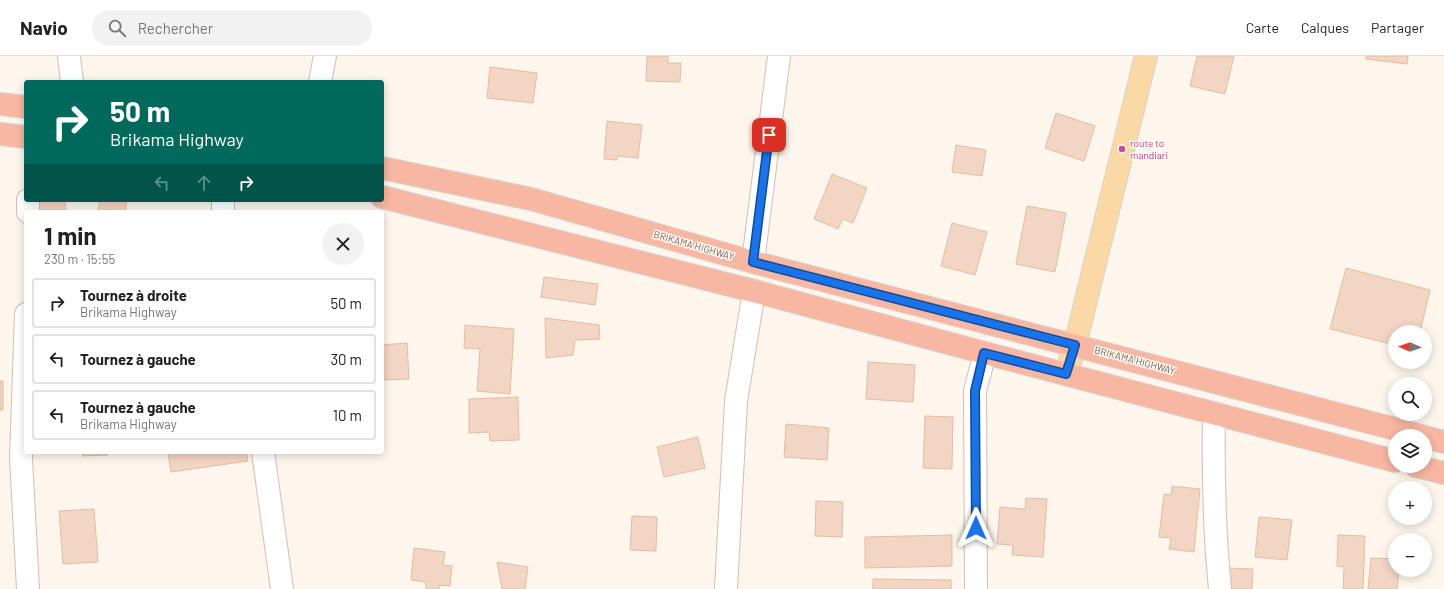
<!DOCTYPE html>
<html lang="fr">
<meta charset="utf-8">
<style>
:root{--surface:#fff;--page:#f2f2f2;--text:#222;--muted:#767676;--line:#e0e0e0}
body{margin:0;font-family:Barlow,sans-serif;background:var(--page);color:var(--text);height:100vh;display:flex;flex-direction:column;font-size:15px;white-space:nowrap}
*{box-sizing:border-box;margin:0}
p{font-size:13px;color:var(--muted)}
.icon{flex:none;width:22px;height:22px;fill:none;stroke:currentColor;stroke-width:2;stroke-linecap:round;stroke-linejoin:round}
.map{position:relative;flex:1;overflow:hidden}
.drawer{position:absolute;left:24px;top:154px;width:360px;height:244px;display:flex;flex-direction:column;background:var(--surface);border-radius:4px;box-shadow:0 2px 10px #0003}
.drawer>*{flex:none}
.banner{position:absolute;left:24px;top:24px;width:360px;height:122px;border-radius:4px;box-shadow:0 2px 10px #0003;background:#00695c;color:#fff;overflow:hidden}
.needle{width:26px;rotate:272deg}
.controls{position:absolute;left:1388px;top:269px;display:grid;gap:8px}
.controls a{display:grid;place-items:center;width:44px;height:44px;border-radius:50%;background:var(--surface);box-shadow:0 2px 10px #0003;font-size:20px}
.pin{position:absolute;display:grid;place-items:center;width:34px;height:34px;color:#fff;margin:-17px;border-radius:8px;box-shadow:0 2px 6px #0006}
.me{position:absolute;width:44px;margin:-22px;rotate:0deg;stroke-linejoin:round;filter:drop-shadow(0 0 3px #0008)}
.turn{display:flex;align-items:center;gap:14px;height:84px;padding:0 20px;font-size:18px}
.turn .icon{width:52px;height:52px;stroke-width:2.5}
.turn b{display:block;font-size:28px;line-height:34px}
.lanes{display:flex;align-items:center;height:38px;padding:0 20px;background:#0003;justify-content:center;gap:20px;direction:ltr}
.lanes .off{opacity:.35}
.round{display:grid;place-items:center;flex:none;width:42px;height:42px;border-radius:21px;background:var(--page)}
.headline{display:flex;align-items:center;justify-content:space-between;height:68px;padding:0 20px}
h1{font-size:24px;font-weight:700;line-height:30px}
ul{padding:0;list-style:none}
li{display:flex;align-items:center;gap:12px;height:50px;margin:0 8px 6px;padding:0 12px;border:2px solid var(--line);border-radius:4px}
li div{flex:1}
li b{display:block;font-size:15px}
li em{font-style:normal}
header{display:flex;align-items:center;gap:24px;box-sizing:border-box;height:56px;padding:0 20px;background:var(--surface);border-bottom:1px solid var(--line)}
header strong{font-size:19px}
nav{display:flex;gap:22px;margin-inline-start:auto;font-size:14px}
.search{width:280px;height:36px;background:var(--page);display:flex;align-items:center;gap:10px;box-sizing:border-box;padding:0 14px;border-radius:22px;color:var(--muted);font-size:15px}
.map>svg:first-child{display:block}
</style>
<header>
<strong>Navio</strong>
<div class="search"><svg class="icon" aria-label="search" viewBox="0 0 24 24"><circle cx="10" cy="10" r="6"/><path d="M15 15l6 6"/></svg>Rechercher</div>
<nav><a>Carte</a><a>Calques</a><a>Partager</a></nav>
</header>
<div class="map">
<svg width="1444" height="533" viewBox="0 0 1444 533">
<rect width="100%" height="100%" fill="#fdf6ec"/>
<!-- building -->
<g fill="#f3d5c3" stroke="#e6bba3">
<path d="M647 0H668V7H681L680 26 646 25Z"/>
<path d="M1197 0H1234L1225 38 1190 30Z"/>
<path d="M1366 0H1408L1407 8 1366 3Z"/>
<path d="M490 11 537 17 533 47 487 42Z"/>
<path d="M1056 57 1095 70 1084 105 1045 92Z"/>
<path d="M607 65 642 69 638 102 618 100 617 104 604 103Z"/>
<path d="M956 89 986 94 982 120 952 116Z"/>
<path d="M832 118 867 132 853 167 843 163 838 173 814 163Z"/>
<path d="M30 144H65L66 156H30Z"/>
<path d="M100 144H127L125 156H98Z"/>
<path d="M1027 150 1066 157 1055 216 1016 208Z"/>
<path d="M952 167 987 176 975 219 941 210Z"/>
<path d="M1346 212 1430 234 1420 276H1395V289L1330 273Z"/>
<path d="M544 221 598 228 595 249 541 241Z"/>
<path d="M545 262 599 269 600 283 575 284 573 299 546 302Z"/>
<path d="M465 269 514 273 510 338 477 335 480 293 464 292Z"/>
<path d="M407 287 409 323 382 324V289Z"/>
<path d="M868 306 915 309 913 346 866 343Z"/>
<rect x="0" y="325" width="3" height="29"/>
<path d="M518 341 519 384 490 385 489 376 469 377V343Z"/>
<path d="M925 360 953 361 952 413 923 412Z"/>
<path d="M786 368 829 372 827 404 784 401Z"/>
<path d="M698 381 705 412 664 421 657 391Z"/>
<path d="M82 396H108V399L83 400Z"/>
<path d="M168 396H246L248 405 171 416Z"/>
<path d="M1172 430 1200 433 1194 496 1169 493 1171 482 1159 481 1164 438 1171 439Z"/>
<path d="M1026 442 1047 443 1043 501 1012 499 1013 489 997 488 1000 451 1025 453Z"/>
<path d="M816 445 843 446 842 481 815 480Z"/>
<path d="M94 453 98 506 63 508 59 455Z"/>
<path d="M632 460 657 461 656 495 630 494Z"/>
<path d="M1259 461 1292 464 1287 504 1255 501Z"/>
<path d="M952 479V510L865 512V481Z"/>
<path d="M1338 479 1365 480 1363 533H1343L1344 511 1337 510Z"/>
<path d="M414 492 445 496 443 509 452 510 450 530 439 529V533H426V526L411 524Z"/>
<path d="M1371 502 1395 503V514H1399L1397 533H1368Z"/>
<path d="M497 506 528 511 525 533H502Z"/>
<path d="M1228 512 1253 513 1252 533H1227Z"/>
<path d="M873 523 951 524V533H873Z"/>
</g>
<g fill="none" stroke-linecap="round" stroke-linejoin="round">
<defs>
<g id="minor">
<path d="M69 0 72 26"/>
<path d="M320 26 325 0"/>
<path d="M223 144V156"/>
<path d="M28 156V144"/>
<path d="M753 206 779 0"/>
<path d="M26 258 21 402 28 533"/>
<path d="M1214 357C1213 416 1214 474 1220 533"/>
<path d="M263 396 282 533"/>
<path d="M726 533 736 345 754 235"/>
<path d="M976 533 975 335 985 297"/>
</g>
<path id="major" d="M1066 318 1075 289 1146 0"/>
<g id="highway">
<path d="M0 48 26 51"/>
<path d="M0 78 26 81"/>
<path d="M382 112 531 143 753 206 1422 380"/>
<path d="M382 141 754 235 985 297 1395 405"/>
<path d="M1425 381 1444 386"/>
<path d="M1416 410 1444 417"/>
</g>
</defs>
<!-- minor casing -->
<use href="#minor" stroke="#d1beb0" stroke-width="24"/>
<!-- major casing -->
<use href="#major" stroke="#dad1cd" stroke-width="24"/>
<!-- highway casing -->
<use href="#highway" stroke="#dad1cd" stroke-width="24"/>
<!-- minor -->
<use href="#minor" stroke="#fff" stroke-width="22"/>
<!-- major -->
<use href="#major" stroke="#fbd9a5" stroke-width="22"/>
<!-- highway -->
<use href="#highway" stroke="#f7b7a3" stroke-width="22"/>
</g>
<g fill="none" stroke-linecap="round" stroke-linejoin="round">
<defs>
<path id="route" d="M769 79 753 206 1075 289 1066 318 984 297 975 335 976 472"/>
</defs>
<!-- route casing -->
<use href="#route" stroke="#114b97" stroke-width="10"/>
<!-- route -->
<use href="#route" stroke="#1a73e8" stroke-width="7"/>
</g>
<!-- markers -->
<circle fill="#d1479c" stroke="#fffaf3" stroke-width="1.5" cx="1122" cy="93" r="4"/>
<g text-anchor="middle" stroke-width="3" stroke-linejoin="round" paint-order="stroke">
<!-- hotel labels -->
<g font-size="10" fill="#b23c85" stroke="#fffaf3" text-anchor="start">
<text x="1130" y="91">route to<tspan x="1130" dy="12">mandiari</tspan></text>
</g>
<!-- street labels -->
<g font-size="10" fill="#7a5c4d" stroke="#fffaf3">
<text transform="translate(694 189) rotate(16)" y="4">BRIKAMA HIGHWAY</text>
<text transform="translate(1135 304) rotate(15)" y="4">BRIKAMA HIGHWAY</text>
</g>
</g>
</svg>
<div class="controls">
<a><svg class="needle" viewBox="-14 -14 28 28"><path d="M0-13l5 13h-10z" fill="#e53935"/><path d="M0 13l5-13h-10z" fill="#767676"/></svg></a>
<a><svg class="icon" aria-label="search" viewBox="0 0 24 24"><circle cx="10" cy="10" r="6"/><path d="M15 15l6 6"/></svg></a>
<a><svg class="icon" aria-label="layers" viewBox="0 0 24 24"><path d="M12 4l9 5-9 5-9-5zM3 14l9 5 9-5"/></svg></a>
<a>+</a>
<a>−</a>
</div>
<div class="pin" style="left:769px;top:79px;background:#d93025"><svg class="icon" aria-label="arrive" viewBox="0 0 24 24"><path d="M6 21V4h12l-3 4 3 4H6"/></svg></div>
<svg class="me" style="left:976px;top:472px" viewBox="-20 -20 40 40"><path d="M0-17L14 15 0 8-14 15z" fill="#1a73e8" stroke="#fff" stroke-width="4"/></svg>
<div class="banner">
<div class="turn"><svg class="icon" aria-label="right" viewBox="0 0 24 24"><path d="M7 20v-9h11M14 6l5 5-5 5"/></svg><div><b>50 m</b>Brikama Highway</div></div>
<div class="lanes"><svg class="icon off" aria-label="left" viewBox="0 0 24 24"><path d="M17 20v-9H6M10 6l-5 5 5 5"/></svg><svg class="icon off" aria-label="ahead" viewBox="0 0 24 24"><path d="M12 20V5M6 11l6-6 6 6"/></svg><svg class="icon" aria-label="right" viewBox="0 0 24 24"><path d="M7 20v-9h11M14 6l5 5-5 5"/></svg></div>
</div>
<section class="drawer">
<div class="headline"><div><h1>1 min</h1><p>230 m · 15:55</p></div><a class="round"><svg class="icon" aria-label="close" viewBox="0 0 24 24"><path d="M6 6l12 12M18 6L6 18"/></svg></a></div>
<ul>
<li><svg class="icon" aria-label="right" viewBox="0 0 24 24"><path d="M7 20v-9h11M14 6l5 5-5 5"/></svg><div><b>Tournez à droite</b><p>Brikama Highway</p></div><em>50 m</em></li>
<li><svg class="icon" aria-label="left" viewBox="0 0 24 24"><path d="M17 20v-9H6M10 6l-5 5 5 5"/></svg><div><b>Tournez à gauche</b></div><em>30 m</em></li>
<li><svg class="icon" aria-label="left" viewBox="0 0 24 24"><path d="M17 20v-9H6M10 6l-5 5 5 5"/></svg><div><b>Tournez à gauche</b><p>Brikama Highway</p></div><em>10 m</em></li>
</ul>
</section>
</div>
